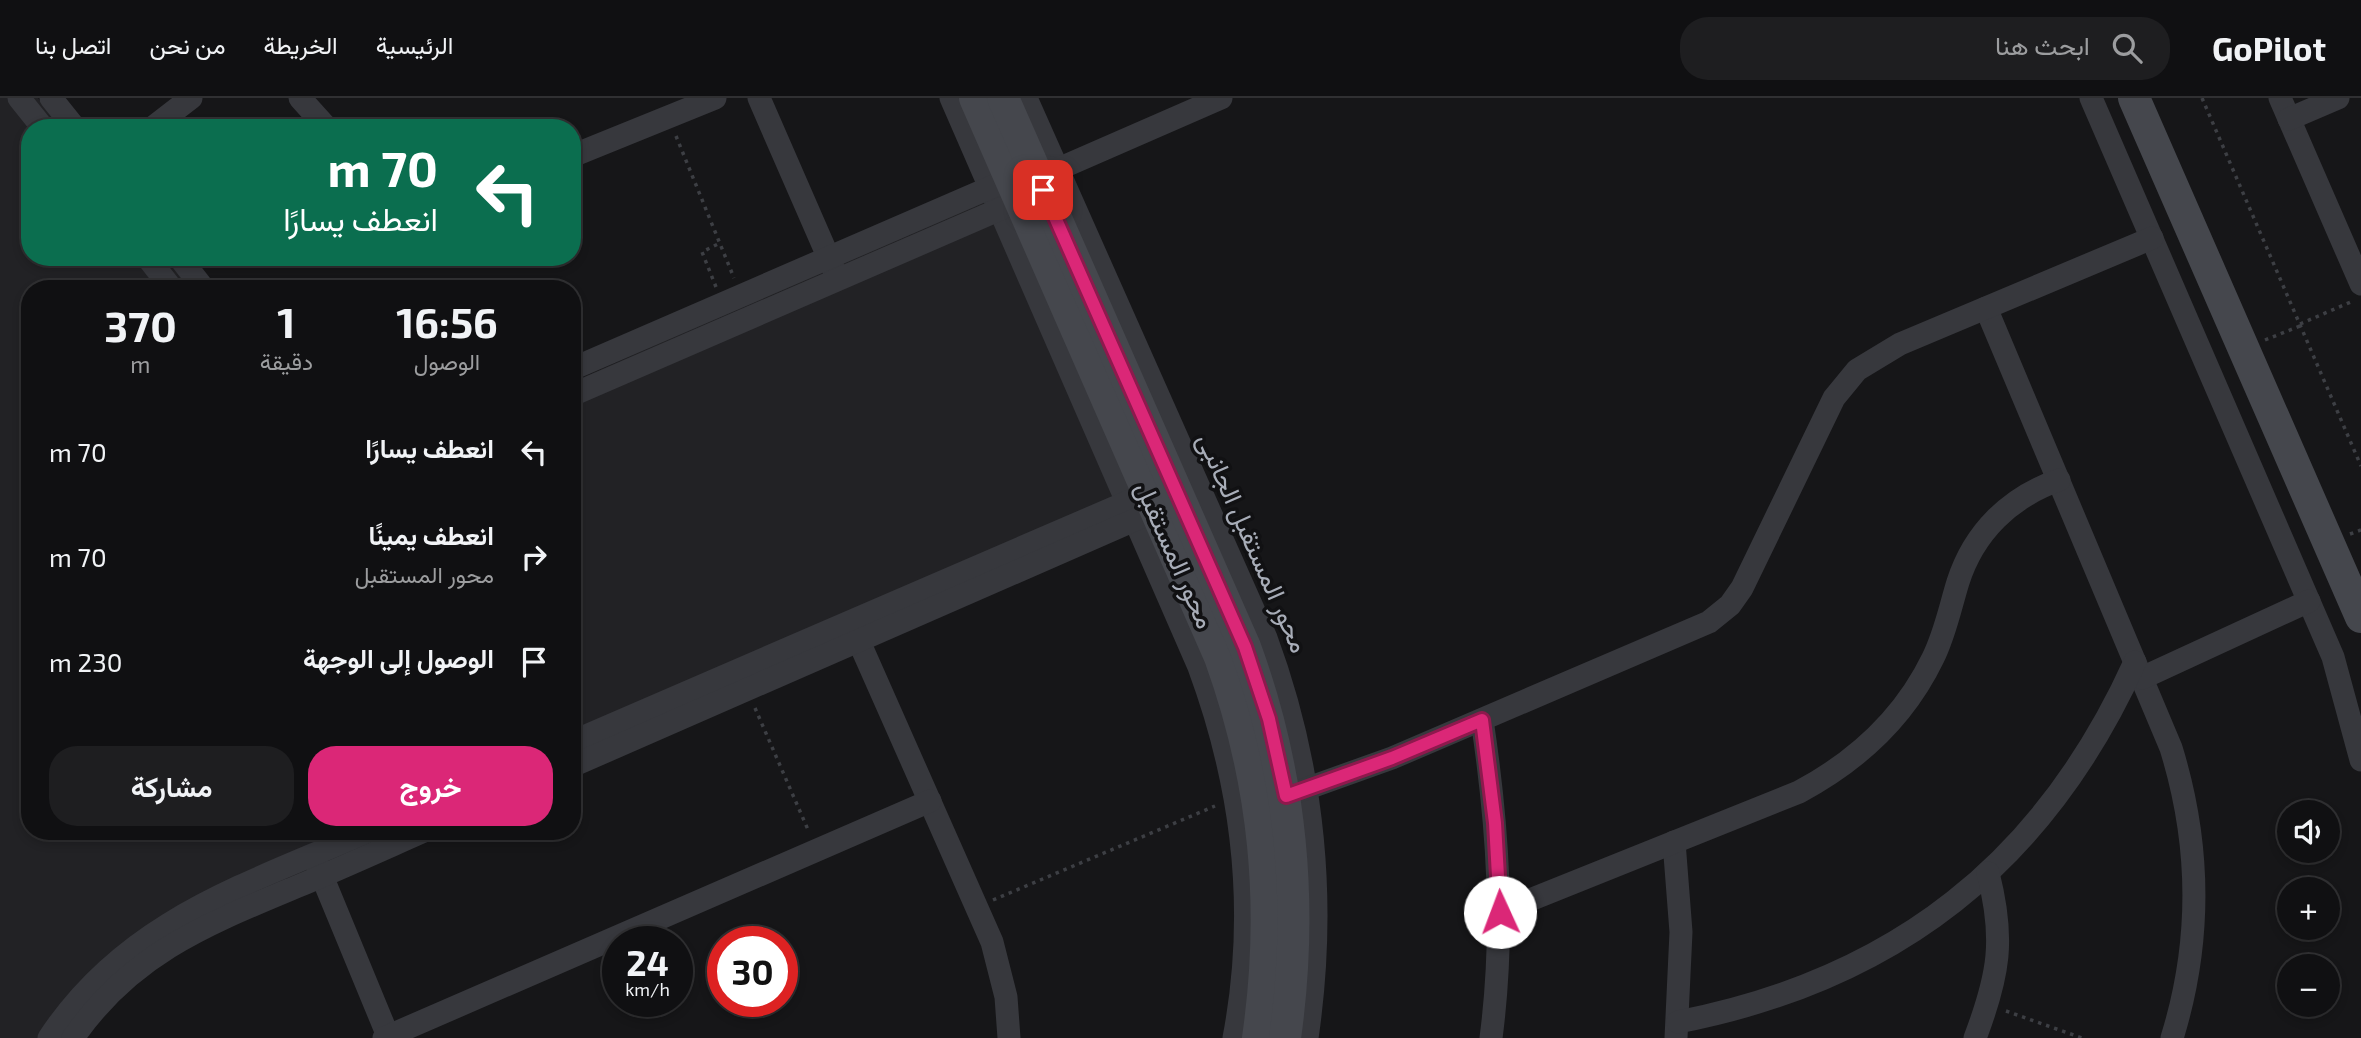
<!DOCTYPE html>
<html lang="ar">
<meta charset="utf-8">
<style>
:root{--surface:#101012;--page:#1e1e20;--text:#f1f3f6;--muted:#9c9d9f;--line:#303032;--accent:#db2777}
body{margin:0;font-family:"Exo 2",Vazirmatn,sans-serif;background:var(--page);color:var(--text);direction:rtl;height:100vh;display:flex;flex-direction:column;font-size:26px;white-space:nowrap}
*{box-sizing:border-box;margin:0}
p{font-size:23px;color:var(--muted)}
.icon{flex:none;width:38px;height:38px;fill:none;stroke:currentColor;stroke-width:2;stroke-linecap:round;stroke-linejoin:round}
.map{position:relative;flex:1;overflow:hidden;direction:ltr}
.drawer{position:absolute;left:21px;top:182px;width:560px;height:560px;display:flex;flex-direction:column;background:var(--surface);border-radius:28px;box-shadow:0 4px 10px #0003,0 0 0 2px var(--line);direction:rtl}
.drawer>*{flex:none}
.hud{position:absolute;left:21px;top:21px;width:560px;height:147px;border-radius:28px;box-shadow:0 4px 10px #0003,0 0 0 2px var(--line);direction:rtl;background:#0b6e4f;color:#fff;overflow:hidden}
.buttons{position:absolute;left:2277px;top:702px;display:grid;gap:14px}
.buttons a{display:grid;place-items:center;width:63px;height:63px;border-radius:50%;background:var(--surface);box-shadow:0 4px 10px #0003,0 0 0 2px var(--line);font-size:35px}
.speed{position:absolute;left:602px;top:828px;display:flex;gap:14px;font-size:35px;font-weight:700;text-align:center}
.speed>*{display:grid;place-content:center;width:91px;height:91px;border-radius:50%;background:var(--surface);box-shadow:0 4px 10px #0003,0 0 0 2px var(--line);line-height:1}
.speed small{font-size:18px;font-weight:400}
.speed .limit{border:10px solid #d22;background:#fff;color:#111}
.pin{position:absolute;display:grid;place-items:center;width:60px;height:60px;color:#fff;margin:-30px;border-radius:14px;box-shadow:0 4px 10px #0006}
.me{position:absolute;width:77px;margin:-38px;rotate:358deg;stroke-linejoin:round;filter:drop-shadow(0 0 5px #0008)}
.turn{display:flex;align-items:center;gap:24px;height:147px;padding:0 28px;font-size:32px}
.turn .icon{width:91px;height:91px;stroke-width:2.5}
.turn b{display:block;font-size:49px;line-height:60px}
.eta{display:flex;justify-content:space-evenly;align-items:center;height:119px;text-align:center}
.eta b{font-size:42px;font-weight:700;line-height:49px}
.button{display:flex;gap:14px;margin-top:auto;padding:14px 28px}
.button a{flex:1;height:80px;border-radius:28px;background:var(--accent);color:#fff;font-size:28px;font-weight:700;line-height:80px;text-align:center}
.button a+a{background:var(--page);color:var(--text)}
ul{padding:0;list-style:none}
li{display:flex;align-items:center;gap:21px;height:105px;padding:0 28px}
li div{flex:1}
li b{display:block;font-size:26px}
li em{font-style:normal}
header{display:flex;align-items:center;gap:42px;box-sizing:border-box;height:98px;padding:0 35px;background:var(--surface);border-bottom:2px solid var(--line)}
header strong{font-size:33px}
nav{display:flex;gap:38px;margin-inline-start:auto;font-size:24px}
.search{width:490px;height:63px;background:var(--page);display:flex;align-items:center;gap:18px;box-sizing:border-box;padding:0 24px;border-radius:28px;color:var(--muted);font-size:26px}
.map>svg:first-child{display:block}
</style>
<header>
<strong>GoPilot</strong>
<div class="search"><svg class="icon" aria-label="search" viewBox="0 0 24 24"><circle cx="10" cy="10" r="6"/><path d="M15 15l6 6"/></svg>ابحث هنا</div>
<nav><a>الرئيسية</a><a>الخريطة</a><a>من نحن</a><a>اتصل بنا</a></nav>
</header>
<div class="map">
<svg width="2361" height="940" viewBox="0 0 2361 940">
<rect width="100%" height="100%" fill="#161618"/>
<!-- built -->
<g fill="#222225">
<path d="M0 0H38L62 30H30V159H166L191 191H30V733H398L211 815 63 940H0Z"/>
<path d="M1024 84 1161 401 572 657V284Z"/>
</g>
<g fill="none" stroke-linecap="round" stroke-linejoin="round">
<!-- path -->
<g stroke="#3d3f44" stroke-width="3.5" stroke-dasharray="3.5 5" stroke-linecap="butt">
<path d="M2202 0 2361 368"/>
<path d="M676 38 734 180"/>
<path d="M716 189 702 154 720 145"/>
<path d="M2300 226 2353 203"/>
<path d="M2265 242 2300 228"/>
<path d="M2350 436 2361 432"/>
<path d="M755 610 809 734"/>
<path d="M993 802 1215 708"/>
<path d="M2006 913 2082 940"/>
</g>
<!-- street -->
<g stroke="#37383d" stroke-width="23">
<path d="M19 0 43 30"/>
<path d="M51 0 75 30"/>
<path d="M300 0 327 30"/>
<path d="M759 0 834 172"/>
<path d="M951 0 1199 569C1243 688 1258 814 1234 940"/>
<path d="M1026 0 1266 540C1314 670 1327 803 1307 940"/>
<path d="M2091 0 2333 559 2361 662"/>
<path d="M2280 0 2361 186"/>
<path d="M2289 21 2338 0"/>
<path d="M152 30 191 0"/>
<path d="M572 58 715 0"/>
<path d="M1044 68 1056 72 1221 0"/>
<path d="M147 159 172 191"/>
<path d="M179 159 204 191"/>
<path d="M1986 210 2171 650C2201 747 2202 843 2172 940"/>
<path d="M572 271 1003 84"/>
<path d="M572 297 1012 106"/>
<path d="M853 530 992 844 1006 899 1009 940"/>
<path d="M2142 580 2309 503"/>
<path d="M1482 622C1498 728 1505 833 1491 940"/>
<path d="M572 644 1139 399"/>
<path d="M572 668 1146 417"/>
<path d="M1286 698 1392 660 1709 524 1730 507 1742 490 1834 300 1857 272 1900 246 2152 140"/>
<path d="M1674 744 1681 834 1676 940"/>
<path d="M317 766 388 938"/>
<path d="M1500 814 1799 694C1857 663 1904 620 1933 560 1945 536 1950 510 1958 484 1974 434 2010 399 2059 382"/>
<path d="M1678 924C1895 882 2044 765 2135 564"/>
<path d="M49 940C127 822 246 787 369 733"/>
<path d="M73 940C131 856 205 827 296 789 339 771 381 752 424 733"/>
<path d="M384 940 930 703"/>
<path d="M1975 940C1999 877 2005 841 1988 775"/>
</g>
<!-- secondary -->
<g stroke="#45474d" stroke-width="32">
<path d="M975 0 1220 559C1265 684 1277 808 1258 940"/>
<path d="M1003 0 1245 549C1292 677 1304 805 1285 940"/>
<path d="M2134 0 2361 519"/>
</g>
</g>
<g fill="none" stroke-linecap="round" stroke-linejoin="round">
<defs>
<path id="route" d="M1043 92 1245 549 1269 621 1286 698 1392 660 1482 622 1495 725 1500 814"/>
</defs>
<!-- route casing -->
<use href="#route" stroke="#8e194d" stroke-width="18"/>
<!-- route -->
<use href="#route" stroke="#db2777" stroke-width="12"/>
</g>
<g text-anchor="middle" stroke-width="7" stroke-linejoin="round" paint-order="stroke">
<!-- street labels -->
<g font-size="26" fill="#a8adb8" stroke="#111113">
<text transform="translate(1253 445) rotate(66)" y="9">محور المستقبل الجانبى</text>
<text transform="translate(1175 457) rotate(66)" y="9">محور المستقبل</text>
</g>
</g>
</svg>
<div class="buttons">
<a><svg class="icon" aria-label="sound" viewBox="0 0 24 24"><path d="M4 9h4l5-4v14l-5-4H4zM17 9q2 3 0 6"/></svg></a>
<a>+</a>
<a>−</a>
</div>
<div class="speed"><div>24<small>km/h</small></div><div class="limit">30</div></div>
<div class="pin" style="left:1043px;top:92px;background:#d93025"><svg class="icon" aria-label="arrive" viewBox="0 0 24 24"><path d="M6 21V4h12l-3 4 3 4H6"/></svg></div>
<svg class="me" style="left:1500px;top:814px" viewBox="-20 -20 40 40"><circle r="19" fill="#fff"/><path d="M0-13L10 11 0 6-10 11z" fill="#db2777"/></svg>
<div class="hud">
<div class="turn"><svg class="icon" aria-label="left" viewBox="0 0 24 24"><path d="M17 20v-9H6M10 6l-5 5 5 5"/></svg><div><b>70 m</b>انعطف يسارًا</div></div>
</div>
<section class="drawer">
<div class="eta">
<div><b>16:56</b><p>الوصول</p></div>
<div><b>1</b><p>دقيقة</p></div>
<div><b>370</b><p>m</p></div>
</div>
<ul>
<li><svg class="icon" aria-label="left" viewBox="0 0 24 24"><path d="M17 20v-9H6M10 6l-5 5 5 5"/></svg><div><b>انعطف يسارًا</b></div><em>70 m</em></li>
<li><svg class="icon" aria-label="right" viewBox="0 0 24 24"><path d="M7 20v-9h11M14 6l5 5-5 5"/></svg><div><b>انعطف يمينًا</b><p>محور المستقبل</p></div><em>70 m</em></li>
<li><svg class="icon" aria-label="arrive" viewBox="0 0 24 24"><path d="M6 21V4h12l-3 4 3 4H6"/></svg><div><b>الوصول إلى الوجهة</b></div><em>230 m</em></li>
</ul>
<div class="button"><a>خروج</a><a>مشاركة</a></div>
</section>
</div>
